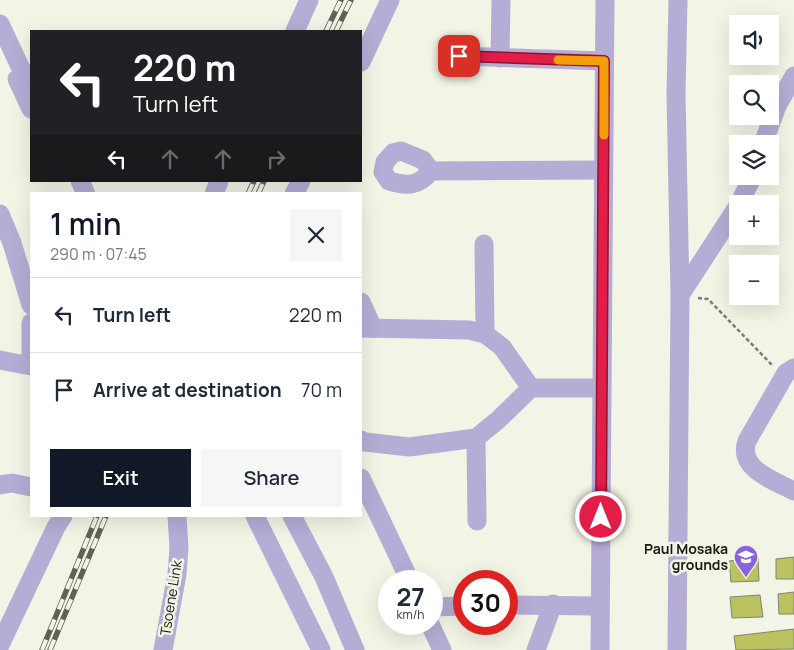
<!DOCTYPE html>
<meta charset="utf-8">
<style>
:root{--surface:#fff;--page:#f6f6f7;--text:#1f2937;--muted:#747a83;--line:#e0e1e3;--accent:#111827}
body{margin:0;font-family:Manrope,sans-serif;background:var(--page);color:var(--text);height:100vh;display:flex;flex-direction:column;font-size:19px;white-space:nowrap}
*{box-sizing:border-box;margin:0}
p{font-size:16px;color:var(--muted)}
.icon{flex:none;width:28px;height:28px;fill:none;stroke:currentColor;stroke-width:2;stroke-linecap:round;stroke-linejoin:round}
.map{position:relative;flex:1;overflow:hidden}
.side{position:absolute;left:30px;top:192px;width:332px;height:325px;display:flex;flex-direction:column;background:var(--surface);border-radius:0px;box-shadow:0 5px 20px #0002}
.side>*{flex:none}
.banner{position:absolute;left:30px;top:30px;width:332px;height:152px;border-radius:0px;box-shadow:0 5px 20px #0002;background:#202124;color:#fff;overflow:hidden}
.fabs{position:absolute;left:729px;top:15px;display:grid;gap:10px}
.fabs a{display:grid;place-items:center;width:50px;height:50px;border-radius:0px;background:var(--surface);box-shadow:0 5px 20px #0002;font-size:25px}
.speed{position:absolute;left:378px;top:570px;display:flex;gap:10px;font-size:25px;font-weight:700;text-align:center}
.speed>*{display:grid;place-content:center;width:65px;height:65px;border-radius:50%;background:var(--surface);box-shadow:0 5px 20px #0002;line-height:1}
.speed small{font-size:12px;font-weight:400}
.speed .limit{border:8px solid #d22;background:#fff;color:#111}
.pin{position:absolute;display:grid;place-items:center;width:42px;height:42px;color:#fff;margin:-21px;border-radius:10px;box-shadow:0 2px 8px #0006}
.me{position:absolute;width:55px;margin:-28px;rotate:0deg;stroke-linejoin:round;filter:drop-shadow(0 0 4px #0008)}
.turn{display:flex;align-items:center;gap:18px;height:105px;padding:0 20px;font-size:22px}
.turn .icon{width:65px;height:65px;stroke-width:2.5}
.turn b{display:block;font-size:35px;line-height:42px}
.lanes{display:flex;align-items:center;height:48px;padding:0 20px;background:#0003;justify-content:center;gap:25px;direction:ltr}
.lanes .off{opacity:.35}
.round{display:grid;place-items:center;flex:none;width:52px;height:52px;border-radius:0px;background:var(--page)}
.headline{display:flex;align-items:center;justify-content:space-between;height:85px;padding:0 20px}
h1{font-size:30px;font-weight:600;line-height:38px;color:var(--accent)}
.cta{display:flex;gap:10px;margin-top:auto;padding:10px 20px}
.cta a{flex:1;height:58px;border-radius:0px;background:var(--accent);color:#fff;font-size:20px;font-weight:600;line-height:58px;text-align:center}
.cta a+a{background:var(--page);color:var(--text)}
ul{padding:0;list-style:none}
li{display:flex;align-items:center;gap:15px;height:75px;padding:0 20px;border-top:1px solid var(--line)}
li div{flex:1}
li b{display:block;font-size:19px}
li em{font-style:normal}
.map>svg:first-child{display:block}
</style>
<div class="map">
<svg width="794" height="650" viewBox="0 0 794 650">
<rect width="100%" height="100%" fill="#f2f4e5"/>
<!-- building -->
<g fill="#bac35f" stroke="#818376">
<path d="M794 557V579H776V559Z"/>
<path d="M758 558 759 581 731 582 729 561Z"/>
<path d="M794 592V614H779L778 594Z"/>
<path d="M760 595 763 617 732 618 730 597Z"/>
<path d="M794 629V649L736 650 734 636Z"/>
</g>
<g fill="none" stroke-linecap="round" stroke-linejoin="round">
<!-- path -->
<path stroke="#7c7d74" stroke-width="2.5" stroke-dasharray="4 2.5" stroke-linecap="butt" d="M698 298 708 299 772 365"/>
<!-- minor -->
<g stroke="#b5add5" stroke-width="19">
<path d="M0 24 31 90"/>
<path d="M295 31 309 0"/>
<path d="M459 56 604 61"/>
<path d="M500 58 501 0"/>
<path d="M361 62 390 0"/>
<path d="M17 79 31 109"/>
<path d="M763 144 777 106 794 76"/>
<path d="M431 171 423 160 401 151 393 153 385 162 383 172 389 181C407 186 418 187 431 171L603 170"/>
<path d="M80 181 86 194"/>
<path d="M214 194 219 181"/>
<path d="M294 194 301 181"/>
<path d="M739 204 753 176"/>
<path d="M0 214 12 243 31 305"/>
<path d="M484 244 485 334"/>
<path d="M680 295 738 206"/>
<path d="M361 302 373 328"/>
<path d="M31 323V354"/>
<path d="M361 328 469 330 485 334 502 347 531 388"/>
<path d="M0 360 31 366"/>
<path d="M794 368 786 373 747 441C737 469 775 481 794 491"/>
<path d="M476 438 477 521"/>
<path d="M361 440 365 442 409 447 476 438 498 420 531 388H601"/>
<path d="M361 478 410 581"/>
<path d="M0 485 12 483 31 487"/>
<path d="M255 516 321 650"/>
<path d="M292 516 324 577 355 650"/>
<path d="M506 605 599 606"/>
<path d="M431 607 464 606"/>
<path d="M430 624 442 650"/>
<path d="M0 645 56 527 63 516"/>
<path d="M163 650 177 574 179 548 177 516"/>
<path d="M536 650 553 604"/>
<path d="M600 650 605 0"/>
<path d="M677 650 680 295 676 94 678 0"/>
</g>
<defs>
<g id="rail">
<path d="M326 31 341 0"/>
<path d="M336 31 351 0"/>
<path d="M248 194 254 181"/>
<path d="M258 194 264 181"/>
<path d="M42 650 97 516"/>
<path d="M50 650 106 516"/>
</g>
</defs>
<!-- rail casing -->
<use href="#rail" stroke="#606259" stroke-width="5.5"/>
<!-- rail -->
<use href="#rail" stroke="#f2f4e5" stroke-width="4" stroke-dasharray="11" stroke-linecap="butt"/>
</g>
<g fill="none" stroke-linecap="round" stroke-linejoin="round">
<defs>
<path id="route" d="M459 56 604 61 601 517"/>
</defs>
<!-- route casing -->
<use href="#route" stroke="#92132f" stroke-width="12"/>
<!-- route -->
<use href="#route" stroke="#e11d48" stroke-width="9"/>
<!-- slow -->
<path stroke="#f59e0b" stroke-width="9" d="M558 60 604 61V135"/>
</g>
<!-- icons -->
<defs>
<symbol id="school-pin" viewBox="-11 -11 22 30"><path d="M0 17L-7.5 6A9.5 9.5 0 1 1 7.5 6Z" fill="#8863de" stroke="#f2f4e5"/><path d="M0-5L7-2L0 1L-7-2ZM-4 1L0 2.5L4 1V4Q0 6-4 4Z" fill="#fff"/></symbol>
</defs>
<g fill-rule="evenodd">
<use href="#school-pin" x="732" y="543" width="28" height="38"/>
</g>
<g text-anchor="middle" stroke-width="5" stroke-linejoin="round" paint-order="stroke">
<!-- poi labels -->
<g font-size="14" font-weight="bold" fill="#191a15" stroke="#f2f4e5" text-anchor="end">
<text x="728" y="554">Paul Mosaka<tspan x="728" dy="16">grounds</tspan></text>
</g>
<!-- street labels -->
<g font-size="14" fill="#191a15" stroke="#f2f4e5">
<text transform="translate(171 598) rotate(-81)" y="5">Tsoene Link</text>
</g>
</g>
</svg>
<div class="fabs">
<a><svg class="icon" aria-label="sound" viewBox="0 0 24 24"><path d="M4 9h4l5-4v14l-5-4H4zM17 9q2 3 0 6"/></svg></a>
<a><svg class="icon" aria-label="search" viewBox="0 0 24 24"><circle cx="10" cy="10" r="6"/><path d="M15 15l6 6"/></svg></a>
<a><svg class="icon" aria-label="layers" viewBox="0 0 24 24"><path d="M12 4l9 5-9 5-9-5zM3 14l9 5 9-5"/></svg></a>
<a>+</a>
<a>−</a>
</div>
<div class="speed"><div>27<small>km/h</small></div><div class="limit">30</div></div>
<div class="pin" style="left:459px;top:56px;background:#d93025"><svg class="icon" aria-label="arrive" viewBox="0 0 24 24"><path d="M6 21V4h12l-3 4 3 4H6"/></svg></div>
<svg class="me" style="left:601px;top:517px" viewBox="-20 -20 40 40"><circle r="17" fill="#e11d48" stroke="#fff" stroke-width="3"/><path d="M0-11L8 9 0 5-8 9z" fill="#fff"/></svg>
<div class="banner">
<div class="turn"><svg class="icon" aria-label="left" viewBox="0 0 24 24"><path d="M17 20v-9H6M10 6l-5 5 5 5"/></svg><div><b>220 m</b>Turn left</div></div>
<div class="lanes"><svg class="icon" aria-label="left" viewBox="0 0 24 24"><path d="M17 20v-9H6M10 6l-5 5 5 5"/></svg><svg class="icon off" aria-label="ahead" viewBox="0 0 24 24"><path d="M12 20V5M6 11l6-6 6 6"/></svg><svg class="icon off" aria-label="ahead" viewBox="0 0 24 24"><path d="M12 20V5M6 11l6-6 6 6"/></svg><svg class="icon off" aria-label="right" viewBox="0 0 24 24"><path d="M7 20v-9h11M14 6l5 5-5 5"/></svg></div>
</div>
<section class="side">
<div class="headline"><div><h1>1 min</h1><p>290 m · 07:45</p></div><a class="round"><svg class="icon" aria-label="close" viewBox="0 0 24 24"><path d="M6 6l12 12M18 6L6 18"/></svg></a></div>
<ul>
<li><svg class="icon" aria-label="left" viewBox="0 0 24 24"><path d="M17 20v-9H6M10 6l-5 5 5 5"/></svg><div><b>Turn left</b></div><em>220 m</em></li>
<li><svg class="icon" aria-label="arrive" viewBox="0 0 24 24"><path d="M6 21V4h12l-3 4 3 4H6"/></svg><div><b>Arrive at destination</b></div><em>70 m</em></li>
</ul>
<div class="cta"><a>Exit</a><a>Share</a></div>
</section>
</div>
